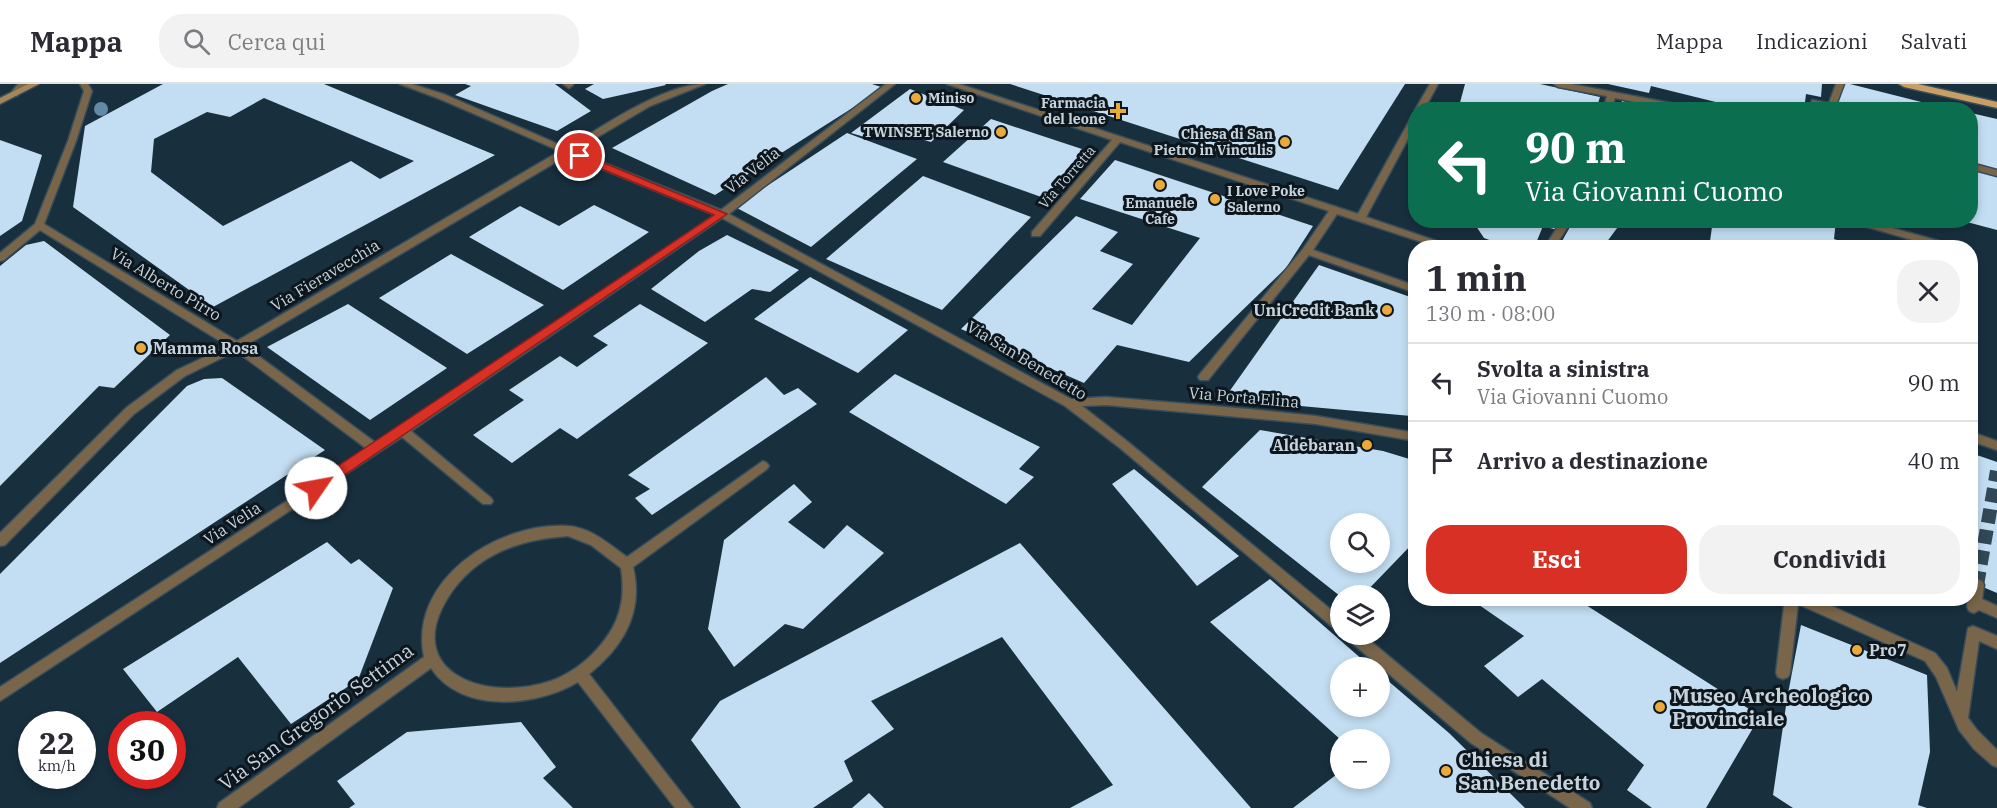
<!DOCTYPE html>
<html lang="it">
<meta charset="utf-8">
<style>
:root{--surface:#fff;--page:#f2f2f3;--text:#2b2b33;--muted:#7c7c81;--line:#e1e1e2;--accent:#d93025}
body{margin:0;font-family:"IBM Plex Serif",serif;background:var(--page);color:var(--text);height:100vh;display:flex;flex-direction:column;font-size:22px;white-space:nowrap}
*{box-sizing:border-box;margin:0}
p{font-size:20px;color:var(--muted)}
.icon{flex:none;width:33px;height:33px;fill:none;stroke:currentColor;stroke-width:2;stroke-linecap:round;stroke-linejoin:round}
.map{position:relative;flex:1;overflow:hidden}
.drawer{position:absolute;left:1408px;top:156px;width:570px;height:366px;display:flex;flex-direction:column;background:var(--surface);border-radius:24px;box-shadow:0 3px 9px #0003}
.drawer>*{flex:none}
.top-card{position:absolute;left:1408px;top:18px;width:570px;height:126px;border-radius:24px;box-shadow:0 3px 9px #0003;background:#0b6e4f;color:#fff;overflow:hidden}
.tools{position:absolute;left:1330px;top:429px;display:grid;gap:12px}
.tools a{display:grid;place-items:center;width:60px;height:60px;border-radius:50%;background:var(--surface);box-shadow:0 3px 9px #0003;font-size:30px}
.speed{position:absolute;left:18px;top:627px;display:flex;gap:12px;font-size:30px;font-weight:700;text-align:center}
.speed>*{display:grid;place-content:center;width:78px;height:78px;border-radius:50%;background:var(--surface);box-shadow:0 3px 9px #0003;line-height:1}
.speed small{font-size:15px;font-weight:400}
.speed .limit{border:9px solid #d22;background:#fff;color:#111}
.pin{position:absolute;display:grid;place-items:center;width:51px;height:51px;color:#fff;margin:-26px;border:3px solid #fff;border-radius:50%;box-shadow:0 2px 6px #0007}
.me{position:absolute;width:66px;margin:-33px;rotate:57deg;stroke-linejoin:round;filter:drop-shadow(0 0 4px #0008)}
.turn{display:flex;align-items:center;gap:21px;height:126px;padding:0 18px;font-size:27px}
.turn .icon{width:78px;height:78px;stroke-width:2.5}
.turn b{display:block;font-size:42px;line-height:51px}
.round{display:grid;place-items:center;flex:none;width:63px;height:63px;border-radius:24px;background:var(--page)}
.overview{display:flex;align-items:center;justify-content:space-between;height:102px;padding:0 18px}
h1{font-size:36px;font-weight:800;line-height:45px}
.button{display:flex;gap:12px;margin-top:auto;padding:12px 18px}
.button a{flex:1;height:69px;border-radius:24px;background:var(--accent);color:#fff;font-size:24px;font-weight:800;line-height:69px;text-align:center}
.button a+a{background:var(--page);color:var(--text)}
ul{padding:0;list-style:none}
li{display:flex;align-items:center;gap:18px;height:78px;padding:0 18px;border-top:2px solid var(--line)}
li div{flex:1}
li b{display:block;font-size:22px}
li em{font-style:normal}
header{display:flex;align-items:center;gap:36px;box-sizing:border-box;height:84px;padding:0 30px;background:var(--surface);border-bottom:2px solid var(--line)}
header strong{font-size:28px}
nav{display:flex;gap:33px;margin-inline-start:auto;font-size:21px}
.search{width:420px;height:54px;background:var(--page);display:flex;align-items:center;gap:15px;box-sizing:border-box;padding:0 21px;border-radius:24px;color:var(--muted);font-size:22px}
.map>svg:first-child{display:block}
</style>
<header>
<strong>Mappa</strong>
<div class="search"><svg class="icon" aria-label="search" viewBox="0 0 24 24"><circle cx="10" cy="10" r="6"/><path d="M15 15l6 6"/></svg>Cerca qui</div>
<nav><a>Mappa</a><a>Indicazioni</a><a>Salvati</a></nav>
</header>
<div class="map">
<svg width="1997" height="724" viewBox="0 0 1997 724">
<rect width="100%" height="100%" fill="#182f3e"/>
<!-- building -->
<g fill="#c3def2" fill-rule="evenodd">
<path d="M163 0H324L495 71 213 223 73 123 85 42ZM264 14 414 77 380 95 351 77 223 142 151 88 154 55 207 28 230 33Z"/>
<path d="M465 0H555L591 27 557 47 455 11 471 2Z"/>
<path d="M594 0H665L666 1 603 15 585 5Z"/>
<path d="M728 0H872L884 4 715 111 612 64 712 7Z"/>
<path d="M1010 0H1405L1338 106Z"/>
<path d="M1465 0H1540L1600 13 1596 26H1458Z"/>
<path d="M1608 0H1822L1821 13 1806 10 1804 26H1748L1651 2 1649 9Z"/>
<path d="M1843 0H1850L1953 26H1834Z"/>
<path d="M910 5 964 26 931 58 881 43 868 54 851 49Z"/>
<path d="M1622 17 1655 25V26H1619Z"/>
<path d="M1971 29 1997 35V87L1971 80Z"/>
<path d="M991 35 1088 67 1044 114 943 78Z"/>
<path d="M847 49 917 75 811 163 735 123Z"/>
<path d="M0 56 42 71 22 137 0 152Z"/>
<path d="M1115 76 1313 142 1286 184 1189 278 1117 261 1084 299 961 245 1076 132 1118 148 1100 167 1133 180 1092 225 1132 241 1200 154 1080 115Z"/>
<path d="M1971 85 1997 92V146L1963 137 1971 136V124L1974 125 1971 113Z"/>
<path d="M923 92 1031 133 942 226 826 175Z"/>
<path d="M594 121 649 148 563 206 469 153 520 122 559 142Z"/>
<path d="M1472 136H1562L1557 146 1543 142 1534 164H1511L1484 154Z"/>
<path d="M1574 136H1623L1606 159 1617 164H1558Z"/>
<path d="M1692 136H1836L1834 155 1859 164H1709L1712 143Z"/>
<path d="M727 151 799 186 770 208 752 205 705 238 651 205 699 167Z"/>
<path d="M44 157 170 251 114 304 99 302 0 402V182L26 161Z"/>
<path d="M451 170 544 221 467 270 379 214Z"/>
<path d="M1319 181 1416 215V321L1411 332 1224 315Z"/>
<path d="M810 193 908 246 858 289 754 235Z"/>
<path d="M348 220 447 284 370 336 267 263Z"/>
<path d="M640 220 708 259 577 355 560 344 512 379 473 351 524 316 509 306 560 272 577 283 608 261 593 252Z"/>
<path d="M895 290 1040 363 1019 385 1034 393 1006 420 849 328Z"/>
<path d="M766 293 784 311 798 304 817 320 652 431 635 414 650 405 628 391Z"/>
<path d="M222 294 325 366 0 579V490L187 302 204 295Z"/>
<path d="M1260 346 1383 367 1416 377V456L1362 512H1340L1202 403ZM1341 440H1380V478H1341Z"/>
<path d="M1971 369 1997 378V509L1971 498Z"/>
<path d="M1134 385 1239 472 1197 502 1112 400Z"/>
<path d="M794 400 812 418 788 438 824 465 847 441 884 469 803 545 785 540 734 583 708 545 724 456Z"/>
<path d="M327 458 351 480 359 475 393 504 358 596 291 640 238 573 157 628 123 585Z"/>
<path d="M1020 459 1251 724H1070L1113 701 1002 553 871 617 894 645 844 677 853 697 813 724H741L691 656 720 617Z"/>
<path d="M1270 495 1372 584H1341V622H1380V590L1449 649 1525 724H1293L1341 687V694H1380V656H1341L1210 538Z"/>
<path d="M1469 514H1575L1760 632 1706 724H1652L1627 706 1644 681 1542 595 1518 613 1484 582 1524 552Z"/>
<path d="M1801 541 1927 591 1930 668 1918 721 1927 724H1793L1773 711 1787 615Z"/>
<path d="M521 638 556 683 543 694 573 724H349L355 720 337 697 407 648Z"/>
<path d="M869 709 884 724H852Z"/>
</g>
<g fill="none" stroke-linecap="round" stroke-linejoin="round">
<!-- street-tunnel -->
<path stroke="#324856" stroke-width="14" stroke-dasharray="14 7" stroke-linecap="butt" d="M1977 501 1997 387"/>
<defs>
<g id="street">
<path d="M18 0H27L17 12H11L10 10Z"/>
<path d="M80 0H88L92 7 76 57 44 140 237 257 560 67 440 15 400 0H412L446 11 567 64C603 42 664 0 705 0L650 22 574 67 721 126 886 0H895L729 130 1071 315 1106 313 1248 325 1316 332 1416 349V357L1316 340 1106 321 1082 322 1128 358 1341 534V548L1336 546 1120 364 1065 322 722 134 411 347 491 414 493 417 491 420H483L402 353 0 617V603L367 365 236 267 185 292 134 330 5 461 0 462V449L126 324 177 286 228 262 40 146 4 176 0 177V169L35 140 68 57 84 7ZM568 71 715 131 376 359 245 262Z"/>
<path d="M563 0H573V1L569 4Z"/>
<path d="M947 0H959L1358 130 1412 32 1416 29V40L1366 133 1457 164H1440L1337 130 1313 166 1416 202V209L1309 171 1208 296H1200L1198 293 1200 290 1303 165 1329 127 1120 58 1040 152H1032V148L1112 56Z"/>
<path d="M1430 0H1438L1424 26H1416V28L1415 26Z"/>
<path d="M1554 0H1571L1707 26 1668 25 1615 14 1611 26H1603L1607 12 1558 3Z"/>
<path d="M1836 0H1844L1835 24 1819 21 1818 26H1810L1812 16 1829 19Z"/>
<path d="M1971 79 1997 86V92L1971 85Z"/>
<path d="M1562 136H1572L1554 164H1544Z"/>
<path d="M1867 137 1957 162 1958 164H1940L1864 142 1862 140Z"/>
<path d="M1971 348 1997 357V366L1971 357Z"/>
<path d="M763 377 767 379 769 382 767 385 633 483C644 528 623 563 589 590L693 724H675L578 598C536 623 461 630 431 584L238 724H217L219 719 424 573C408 496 498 438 567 442 590 443 609 460 627 473ZM568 452 591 461 621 484C626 515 620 539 599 563 586 578 570 590 551 597 483 620 396 586 453 506 481 468 523 455 568 452Z"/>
<path d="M1977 495 1982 497 1984 501 1982 515 1997 522V534L1979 526 1974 529 1969 527 1967 523 1968 514H1971V500Z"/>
<path d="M1785 514H1814L1935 569 1947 584 1957 608 1968 544 1973 542 1997 552V565L1979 557 1968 634 1977 646 1997 666V683L1992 681 1974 665 1959 646 1936 593 1925 577 1798 520 1790 589 1788 593 1783 595 1778 593 1776 589Z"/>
<path d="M1344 550H1362L1481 649 1590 719 1592 724H1570L1471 659 1346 554Z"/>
</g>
<path id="secondary" d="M28 0H39L0 20V14Z"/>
<path id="primary" d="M1899 0H1918L1997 18V24L1904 3Z"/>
</defs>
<!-- street casing -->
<use href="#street" stroke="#374d5b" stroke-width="3"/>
<!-- secondary casing -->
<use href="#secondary" stroke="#374d5b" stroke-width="3"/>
<!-- primary casing -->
<use href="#primary" stroke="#374d5b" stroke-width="3"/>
<!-- street -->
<use href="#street" fill="#79664a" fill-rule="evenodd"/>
<!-- secondary -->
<use href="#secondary" fill="#a58659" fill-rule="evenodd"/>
<!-- primary -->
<use href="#primary" fill="#c79f64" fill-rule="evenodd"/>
</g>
<!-- trees -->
<circle fill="#608aa6" cx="101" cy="25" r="7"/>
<!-- route -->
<path fill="#d93025" stroke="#8d1f18" stroke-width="1.5" d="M580 69 727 130 321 407H311L309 404 311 400 714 131 577 75V70Z"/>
<!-- markers -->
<g fill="#eba93a" stroke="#0c161c" stroke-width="2">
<circle cx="916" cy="14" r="6"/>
<path d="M1115 18h6v6h6v6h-6v6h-6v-6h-6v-6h6z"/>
<circle cx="1001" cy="48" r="6"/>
<circle cx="1285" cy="58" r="6"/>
<circle cx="1160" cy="101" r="6"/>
<circle cx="1215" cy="115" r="6"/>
<circle cx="1387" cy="226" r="6"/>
<circle cx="141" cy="264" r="6"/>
<circle cx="1367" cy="361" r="6"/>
<circle cx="1857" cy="566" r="6"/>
<circle cx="1660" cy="623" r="6"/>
<circle cx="1446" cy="687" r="6"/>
</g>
<g text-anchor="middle" stroke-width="6" stroke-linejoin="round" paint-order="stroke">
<!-- far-poi labels -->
<g font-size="14" font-weight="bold" fill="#c6d3dd" stroke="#0c161c" text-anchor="end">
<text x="928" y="19" text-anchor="start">Miniso</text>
<text x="1106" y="24">Farmacia<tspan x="1106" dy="16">del leone</tspan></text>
<text x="989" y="53">TWINSET Salerno</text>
<text x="1273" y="55">Chiesa di San<tspan x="1273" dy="16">Pietro in Vinculis</tspan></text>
<text x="1227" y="112" text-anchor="start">I Love Poke<tspan x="1227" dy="16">Salerno</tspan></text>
<text x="1160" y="124" text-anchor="middle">Emanuele<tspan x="1160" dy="16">Cafe</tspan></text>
</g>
<!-- far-street labels -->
<g font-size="14" fill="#c6d3dd" stroke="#0c161c">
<text transform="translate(1067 93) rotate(-49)" y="5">Via Torretta</text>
</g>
<!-- street labels -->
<g font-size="16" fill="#c6d3dd" stroke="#0c161c">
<text transform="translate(752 86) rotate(-38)" y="6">Via Velia</text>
<text transform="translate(325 191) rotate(-31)" y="6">Via Fieravecchia</text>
<text transform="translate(166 200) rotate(31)" y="6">Via Alberto Pirro</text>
<text transform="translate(1027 276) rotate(31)" y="6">Via San Benedetto</text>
<text transform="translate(1244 313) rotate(5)" y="6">Via Porta Elina</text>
<text transform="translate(232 439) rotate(-33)" y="6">Via Velia</text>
</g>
<!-- poi labels -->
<g font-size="16" font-weight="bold" fill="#c6d3dd" stroke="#0c161c" text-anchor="end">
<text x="1375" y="232">UniCredit Bank</text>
<text x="153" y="270" text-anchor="start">Mamma Rosa</text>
<text x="1355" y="367">Aldebaran</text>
<text x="1869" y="572" text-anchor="start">Pro7</text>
</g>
<!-- near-poi labels -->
<g font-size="20" font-weight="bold" fill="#c6d3dd" stroke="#0c161c" text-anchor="start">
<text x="1672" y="619">Museo Archeologico<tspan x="1672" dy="23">Provinciale</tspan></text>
<text x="1458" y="683">Chiesa di<tspan x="1458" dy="23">San Benedetto</tspan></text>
</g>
<!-- near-street labels -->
<g font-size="20" fill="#c6d3dd" stroke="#0c161c">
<text transform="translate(316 633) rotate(-36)" y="7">Via San Gregorio Settima</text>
</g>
</g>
</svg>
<div class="tools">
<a><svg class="icon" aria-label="search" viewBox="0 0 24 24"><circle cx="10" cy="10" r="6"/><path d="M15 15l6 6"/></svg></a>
<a><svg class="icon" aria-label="layers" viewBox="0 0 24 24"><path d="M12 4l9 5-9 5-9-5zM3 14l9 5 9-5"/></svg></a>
<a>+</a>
<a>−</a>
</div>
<div class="speed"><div>22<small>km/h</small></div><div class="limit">30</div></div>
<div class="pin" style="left:580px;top:72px;background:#d93025"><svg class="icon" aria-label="arrive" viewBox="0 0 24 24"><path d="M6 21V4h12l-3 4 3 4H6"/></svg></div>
<svg class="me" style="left:316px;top:404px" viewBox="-20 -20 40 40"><circle r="19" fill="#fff"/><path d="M0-13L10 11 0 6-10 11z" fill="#d93025"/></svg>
<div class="top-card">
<div class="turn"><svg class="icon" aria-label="left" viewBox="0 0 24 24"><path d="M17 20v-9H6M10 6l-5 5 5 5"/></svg><div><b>90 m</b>Via Giovanni Cuomo</div></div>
</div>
<section class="drawer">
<div class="overview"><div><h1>1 min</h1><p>130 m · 08:00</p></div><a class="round"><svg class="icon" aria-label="close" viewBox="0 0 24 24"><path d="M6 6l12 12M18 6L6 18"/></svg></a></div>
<ul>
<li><svg class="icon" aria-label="left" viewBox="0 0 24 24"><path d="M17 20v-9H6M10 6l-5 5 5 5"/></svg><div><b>Svolta a sinistra</b><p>Via Giovanni Cuomo</p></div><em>90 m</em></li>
<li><svg class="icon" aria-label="arrive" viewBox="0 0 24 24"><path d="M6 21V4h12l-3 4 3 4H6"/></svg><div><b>Arrivo a destinazione</b></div><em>40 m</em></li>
</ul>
<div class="button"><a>Esci</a><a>Condividi</a></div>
</section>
</div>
